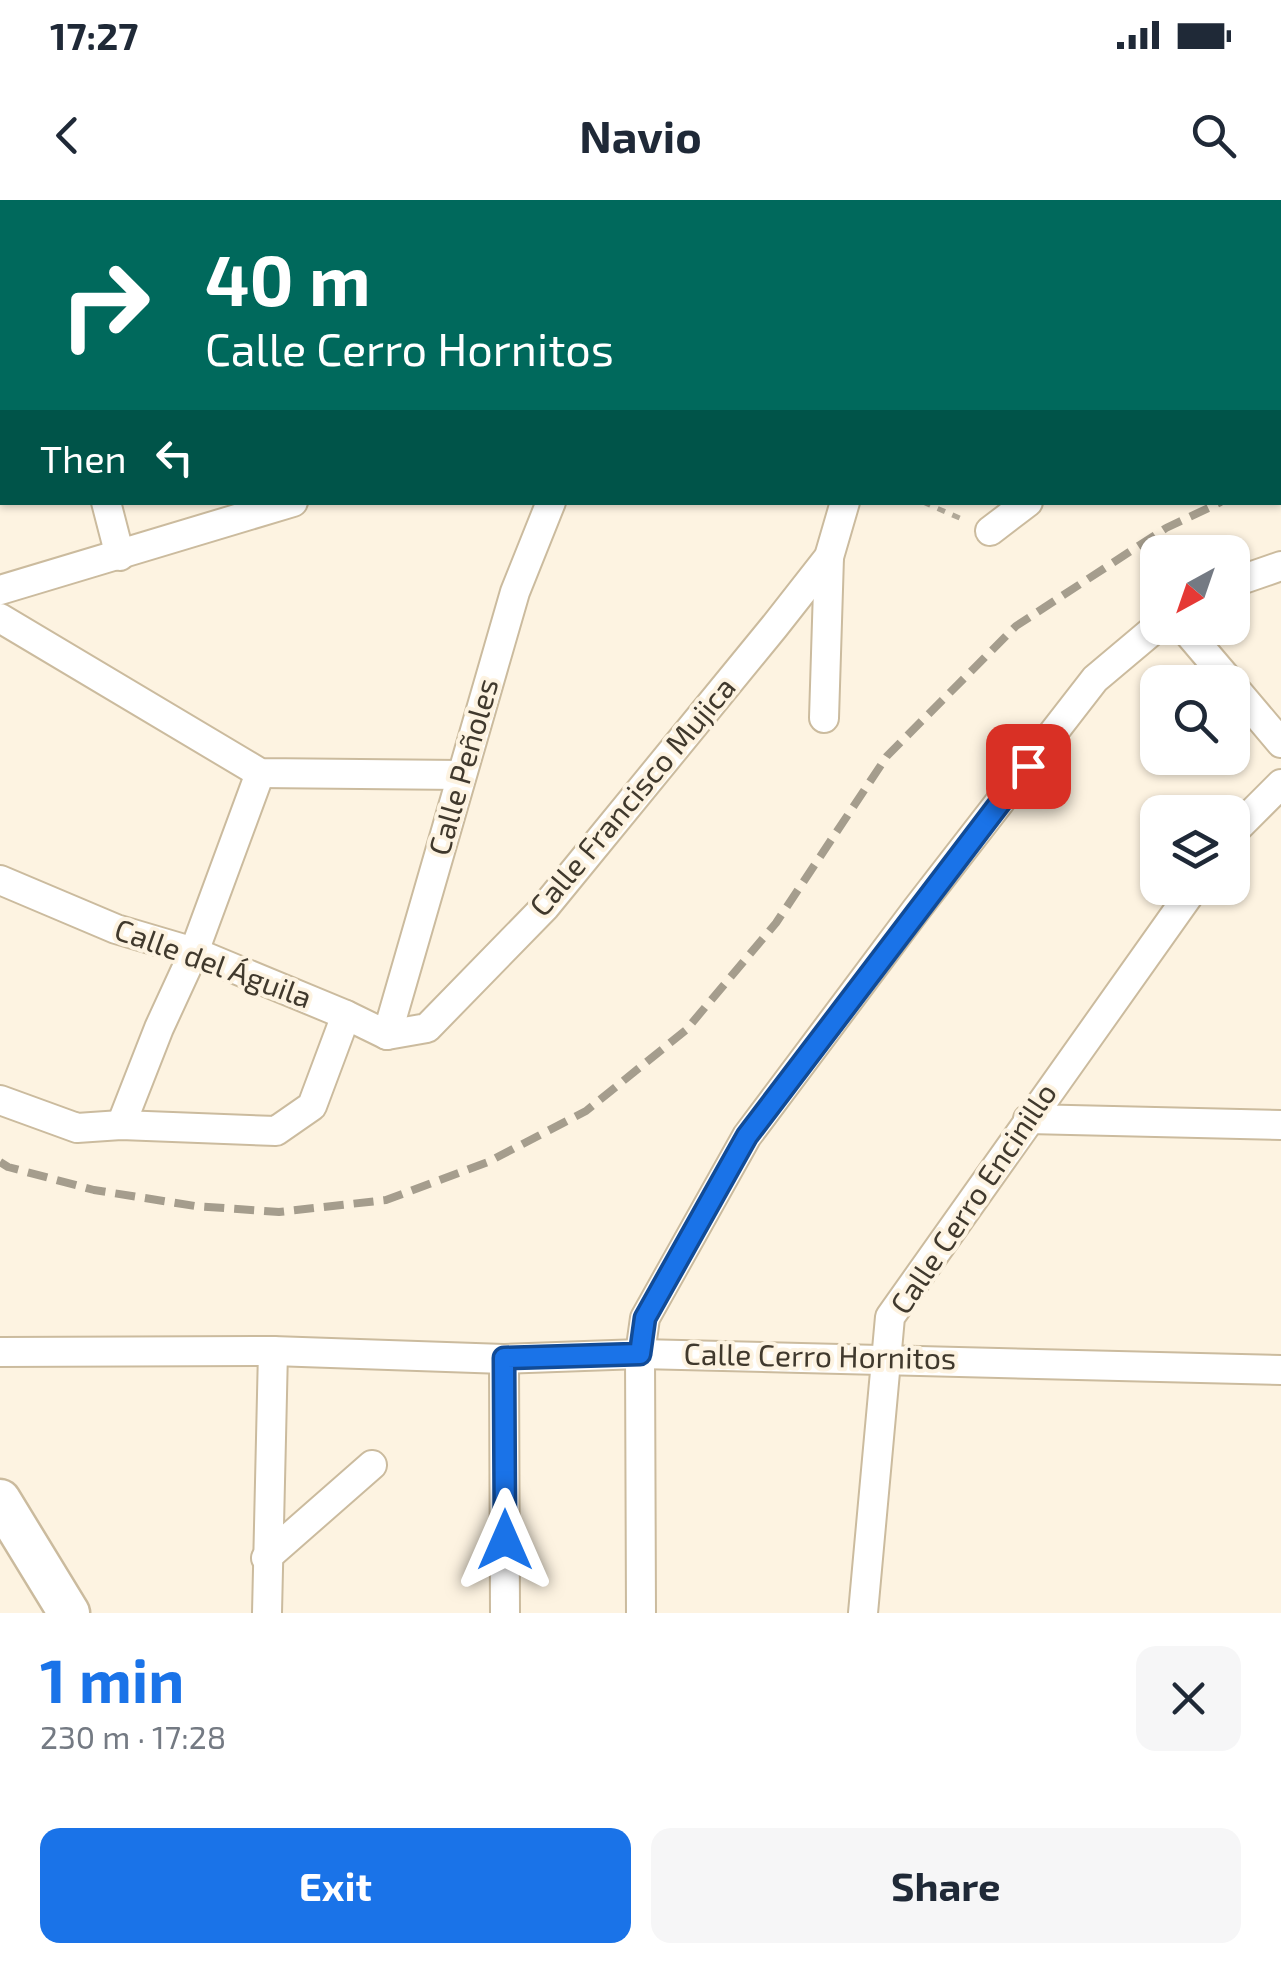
<!DOCTYPE html>
<meta charset="utf-8">
<style>
:root{--surface:#fff;--page:#f6f6f7;--text:#1f2937;--muted:#747a83;--accent:#1a73e8}
body{margin:0;font-family:"Exo 2",sans-serif;background:var(--page);color:var(--text);height:100vh;display:flex;flex-direction:column;font-size:38px;white-space:nowrap}
*{box-sizing:border-box;margin:0}
p{font-size:32px;color:var(--muted)}
.icon{flex:none;width:55px;height:55px;fill:none;stroke:currentColor;stroke-width:2;stroke-linecap:round;stroke-linejoin:round}
.map{position:relative;height:1413px;overflow:hidden}
.details{display:flex;flex-direction:column;background:var(--surface);flex:1}
.details>*{flex:none}
.hud{position:absolute;left:0px;top:0px;width:1282px;height:305px;box-shadow:0 2px 8px #0004;background:#00695c;color:#fff;overflow:hidden}
.needle{width:65px;rotate:220deg}
.buttons{position:absolute;left:1140px;top:335px;display:grid;gap:20px}
.buttons a{display:grid;place-items:center;width:110px;height:110px;border-radius:20px;background:var(--surface);box-shadow:0 2px 8px #0004;font-size:50px}
.pin{position:absolute;display:grid;place-items:center;width:85px;height:85px;color:#fff;margin:-42px;border-radius:20px;box-shadow:0 5px 15px #0006}
.me{position:absolute;width:110px;margin:-55px;rotate:0deg;stroke-linejoin:round;filter:drop-shadow(0 0 8px #0008)}
.turn{display:flex;align-items:center;gap:35px;height:210px;padding:0 40px;font-size:45px}
.turn .icon{width:130px;height:130px;stroke-width:2.5}
.turn b{display:block;font-size:70px;line-height:85px}
.then{display:flex;align-items:center;height:95px;padding:0 40px;background:#0003;gap:20px;font-size:38px}
.round{display:grid;place-items:center;flex:none;width:105px;height:105px;border-radius:20px;background:var(--page)}
.summary{display:flex;align-items:center;justify-content:space-between;height:170px;padding:0 40px}
h1{font-size:60px;font-weight:700;line-height:75px;color:var(--accent)}
.primary-button{display:flex;gap:20px;margin-top:auto;padding:20px 40px}
.primary-button a{flex:1;height:115px;border-radius:20px;background:var(--accent);color:#fff;font-size:40px;font-weight:700;line-height:115px;text-align:center}
.primary-button a+a{background:var(--page);color:var(--text)}
.status{display:flex;justify-content:space-between;align-items:center;height:70px;padding:0 50px;background:var(--surface);direction:ltr}
.status svg{height:28px;fill:currentColor}
header{display:flex;justify-content:space-between;align-items:center;height:130px;padding:0 40px;background:var(--surface);font-size:45px;font-weight:700}
.map>svg:first-child{display:block}
</style>
<div class="status"><b>17:27</b><svg viewBox="0 0 49 12"><path d="M0 12V9h3v3zM5 12V6h3v6zM10 12V3h3v9zM15 12V0h3v12zM26 1h20v11H26zM47 4h2v5h-2z"/></svg></div>
<header><svg class="icon" aria-label="back" viewBox="0 0 24 24"><path d="M15 5l-7 7 7 7"/></svg>Navio<svg class="icon" aria-label="search" viewBox="0 0 24 24"><circle cx="10" cy="10" r="6"/><path d="M15 15l6 6"/></svg></header>
<div class="map">
<svg width="1281" height="1413" viewBox="0 0 1281 1413">
<rect width="100%" height="100%" fill="#fdf3e1"/>
<g fill="none" stroke-linecap="round" stroke-linejoin="round">
<defs>
<g id="minor">
<path d="M34 0V2"/>
<path d="M226 0 227 2"/>
<path d="M832 0 833 2"/>
<path d="M995 0 996 2"/>
<path d="M616 2V0"/>
<path d="M0 164H2"/>
<path d="M1280 196H1281"/>
<path d="M106 302 120 356"/>
<path d="M990 331 1028 302"/>
<path d="M1232 383 1281 366"/>
<path d="M0 390 293 302"/>
<path d="M0 418 260 573 461 575"/>
<path d="M1184 428 1230 482"/>
<path d="M1232 485 1281 543"/>
<path d="M824 518 829 357"/>
<path d="M1232 633 1281 584"/>
<path d="M0 680 116 729 194 752 346 815 387 835 427 828 545 707 774 427 829 357 845 302"/>
<path d="M387 835 515 392 551 302"/>
<path d="M0 900 77 928 121 925 276 931 312 906 346 815"/>
<path d="M1028 919 1281 925"/>
<path d="M121 925 159 828 194 752 260 573"/>
<path d="M0 1152 273 1151 504 1159 640 1154 1281 1170"/>
<path d="M504 1159 505 1413"/>
<path d="M266 1358 372 1265"/>
<path d="M267 1413 273 1151"/>
<path d="M641 1413 640 1154 645 1118 747 936 916 710 1095 479 1158 426"/>
<path d="M863 1413 890 1117 1194 688"/>
</g>
<path id="secondary" d="M0 1300 69 1413"/>
</defs>
<!-- minor casing -->
<use href="#minor" stroke="#cbbb9e" stroke-width="32"/>
<!-- secondary casing -->
<use href="#secondary" stroke="#cbbb9e" stroke-width="45"/>
<!-- path -->
<path stroke="#b2a999" stroke-width="5" stroke-dasharray="8 8" stroke-linecap="butt" d="M923 302 964 320"/>
<!-- minor -->
<use href="#minor" stroke="#fff" stroke-width="28"/>
<!-- secondary -->
<use href="#secondary" stroke="#fff" stroke-width="40"/>
<!-- rail -->
<g stroke="#a59d8d" stroke-width="8" stroke-dasharray="20 10" stroke-linecap="butt">
<path d="M1280 282H1281"/>
<path d="M0 962 8 967 94 990 195 1006 279 1012 386 1000 488 962 586 911 686 830 776 723 887 556 1016 426 1166 328 1221 302"/>
</g>
</g>
<g fill="none" stroke-linecap="round" stroke-linejoin="round">
<defs>
<path id="route" d="M505 1340 504 1158 640 1154 645 1118 747 936 1028 566"/>
</defs>
<!-- route casing -->
<use href="#route" stroke="#114b97" stroke-width="25"/>
<!-- route -->
<use href="#route" stroke="#1a73e8" stroke-width="18"/>
</g>
<g text-anchor="middle" stroke-width="8" stroke-linejoin="round" paint-order="stroke">
<!-- street labels -->
<g font-size="30" fill="#40392d" stroke="#fdf3e1">
<text transform="translate(464 567) rotate(-74)" y="10">Calle Peñoles</text>
<text transform="translate(633 597) rotate(-50)" y="10">Calle Francisco Mujica</text>
<text transform="translate(213 764) rotate(20)" y="10">Calle del Águila</text>
<text transform="translate(974 999) rotate(-56)" y="10">Calle Cerro Encinillo</text>
<text transform="translate(820 1157) rotate(1)" y="10">Calle Cerro Hornitos</text>
</g>
</g>
</svg>
<div class="buttons">
<a><svg class="needle" viewBox="-14 -14 28 28"><path d="M0-13l5 13h-10z" fill="#e53935"/><path d="M0 13l5-13h-10z" fill="#747a83"/></svg></a>
<a><svg class="icon" aria-label="search" viewBox="0 0 24 24"><circle cx="10" cy="10" r="6"/><path d="M15 15l6 6"/></svg></a>
<a><svg class="icon" aria-label="layers" viewBox="0 0 24 24"><path d="M12 4l9 5-9 5-9-5zM3 14l9 5 9-5"/></svg></a>
</div>
<div class="pin" style="left:1028px;top:566px;background:#d93025"><svg class="icon" aria-label="arrive" viewBox="0 0 24 24"><path d="M6 21V4h12l-3 4 3 4H6"/></svg></div>
<svg class="me" style="left:505px;top:1340px" viewBox="-20 -20 40 40"><path d="M0-17L14 15 0 8-14 15z" fill="#1a73e8" stroke="#fff" stroke-width="4"/></svg>
<div class="hud">
<div class="turn"><svg class="icon" aria-label="right" viewBox="0 0 24 24"><path d="M7 20v-9h11M14 6l5 5-5 5"/></svg><div><b>40 m</b>Calle Cerro Hornitos</div></div>
<div class="then">Then<svg class="icon" aria-label="left" viewBox="0 0 24 24"><path d="M17 20v-9H6M10 6l-5 5 5 5"/></svg></div>
</div>
</div>
<section class="details">
<div class="summary"><div><h1>1 min</h1><p>230 m · 17:28</p></div><a class="round"><svg class="icon" aria-label="close" viewBox="0 0 24 24"><path d="M6 6l12 12M18 6L6 18"/></svg></a></div>
<div class="primary-button"><a>Exit</a><a>Share</a></div>
</section>
